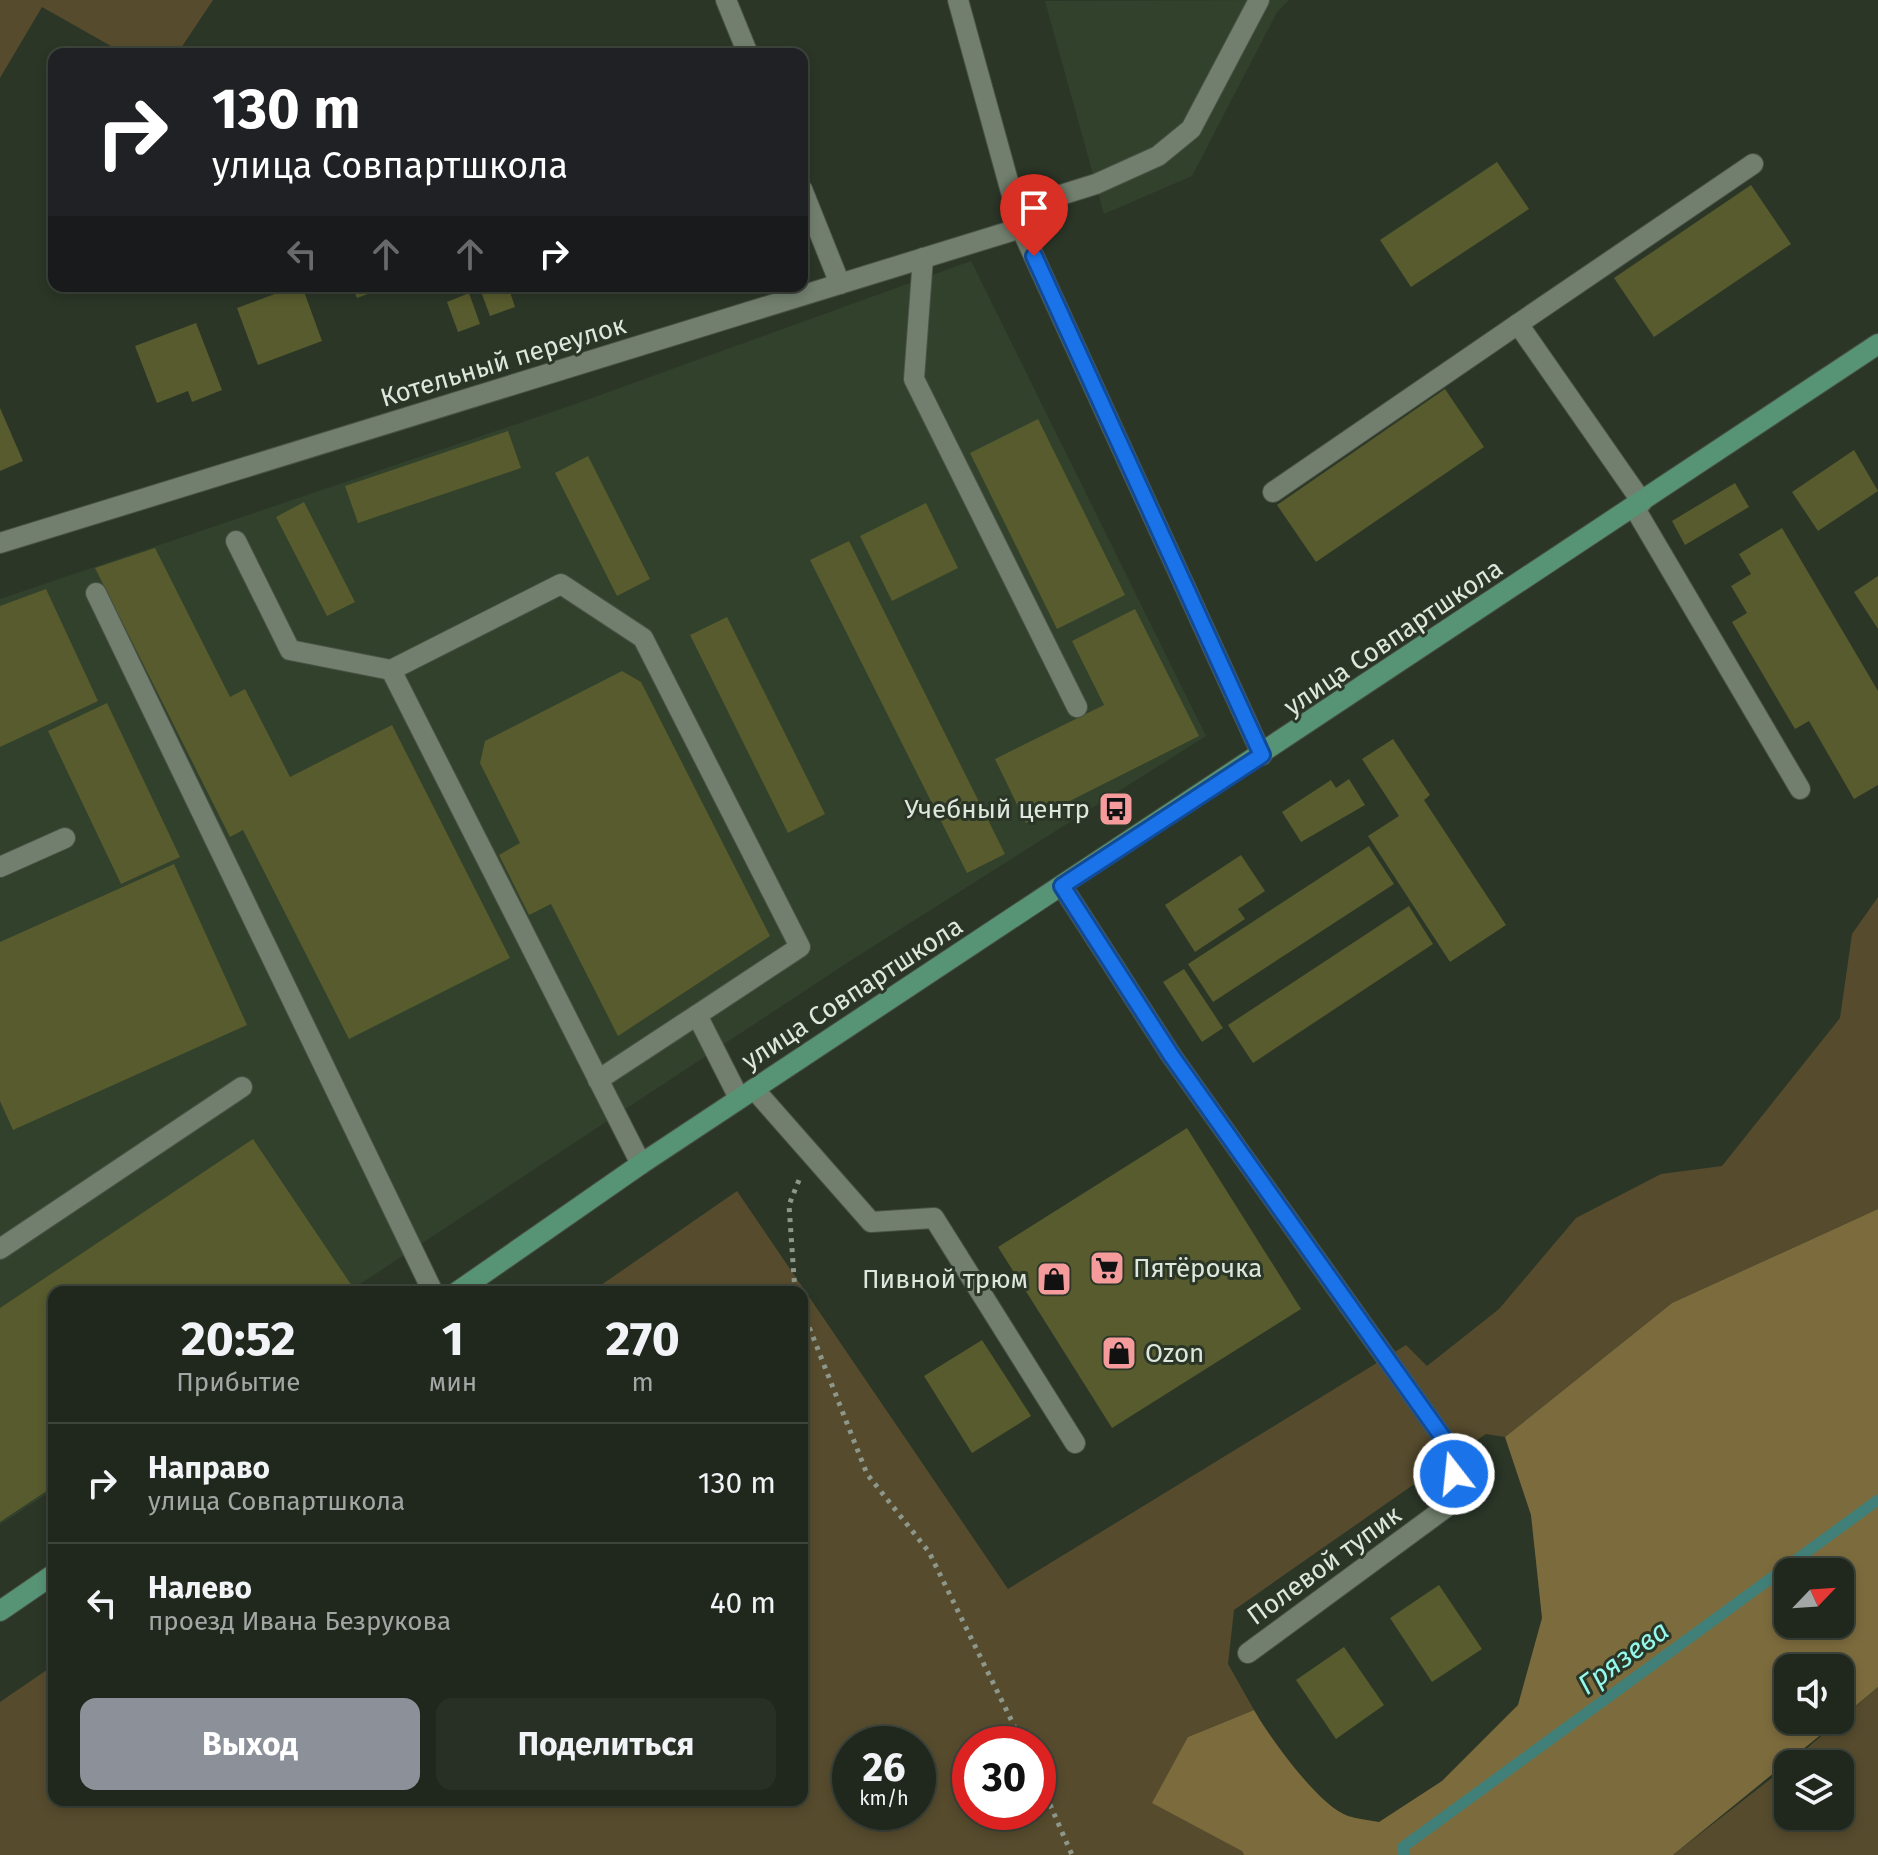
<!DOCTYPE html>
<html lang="ru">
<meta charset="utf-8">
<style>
:root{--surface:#20281d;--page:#283026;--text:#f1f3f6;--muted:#a2a6a4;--line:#3d443b;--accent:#8c9099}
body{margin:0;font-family:"Fira Sans",sans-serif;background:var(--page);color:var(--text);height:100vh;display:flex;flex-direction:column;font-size:30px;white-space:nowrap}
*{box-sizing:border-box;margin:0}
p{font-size:26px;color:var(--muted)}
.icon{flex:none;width:44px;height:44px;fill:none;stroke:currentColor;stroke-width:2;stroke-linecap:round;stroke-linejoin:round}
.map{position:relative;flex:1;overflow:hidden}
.details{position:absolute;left:48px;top:1286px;width:760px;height:520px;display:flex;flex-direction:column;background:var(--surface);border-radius:16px;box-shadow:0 4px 12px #0003,0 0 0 2px var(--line)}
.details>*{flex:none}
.top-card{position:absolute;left:48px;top:48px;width:760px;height:244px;border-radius:16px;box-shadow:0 4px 12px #0003,0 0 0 2px var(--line);background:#202124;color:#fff;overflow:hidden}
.needle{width:52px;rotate:65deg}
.fabs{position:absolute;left:1774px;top:1558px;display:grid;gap:16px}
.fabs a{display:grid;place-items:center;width:80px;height:80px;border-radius:16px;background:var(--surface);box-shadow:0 4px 12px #0003,0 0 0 2px var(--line);font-size:40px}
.speed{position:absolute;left:832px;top:1726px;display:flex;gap:16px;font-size:40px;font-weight:700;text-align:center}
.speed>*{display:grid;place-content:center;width:104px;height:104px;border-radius:50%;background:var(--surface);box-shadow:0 4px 12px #0003,0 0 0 2px var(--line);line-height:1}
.speed small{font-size:20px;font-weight:400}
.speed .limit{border:12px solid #d22;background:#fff;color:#111}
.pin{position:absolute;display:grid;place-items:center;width:68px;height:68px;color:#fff;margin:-82px -34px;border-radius:50% 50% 50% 0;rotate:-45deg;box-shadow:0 0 8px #0007}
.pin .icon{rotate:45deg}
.me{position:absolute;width:88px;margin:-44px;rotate:344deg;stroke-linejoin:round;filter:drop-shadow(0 0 6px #0008)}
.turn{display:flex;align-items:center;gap:28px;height:168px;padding:0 32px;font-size:36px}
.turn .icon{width:104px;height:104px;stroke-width:2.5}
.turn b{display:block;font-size:56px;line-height:68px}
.lanes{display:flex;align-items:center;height:76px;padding:0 32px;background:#0003;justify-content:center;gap:40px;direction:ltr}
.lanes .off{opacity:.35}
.eta{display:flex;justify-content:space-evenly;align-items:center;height:136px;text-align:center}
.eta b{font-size:48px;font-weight:700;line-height:56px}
.primary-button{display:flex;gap:16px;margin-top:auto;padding:16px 32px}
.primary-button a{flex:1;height:92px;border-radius:16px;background:var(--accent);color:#fff;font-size:32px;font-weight:700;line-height:92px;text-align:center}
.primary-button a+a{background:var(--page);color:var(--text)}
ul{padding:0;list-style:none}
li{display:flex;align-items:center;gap:24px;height:120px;padding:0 32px;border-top:2px solid var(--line)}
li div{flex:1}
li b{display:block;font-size:30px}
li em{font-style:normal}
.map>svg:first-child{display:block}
</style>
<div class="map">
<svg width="1878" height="1855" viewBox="0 0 1878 1855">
<rect width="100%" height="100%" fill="#2b3627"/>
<!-- built -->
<g fill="#32412c">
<path d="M1289 0 1277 12 1192 176 1104 214 1045 1Z"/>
<path d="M971 261 1206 736 850 961 348 1292H54V1489L0 1525V599L567 407Z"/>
</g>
<!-- green -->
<g fill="#564b2d" fill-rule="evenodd">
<path d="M0 0H213L177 54H125L42 7 0 78Z"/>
<path d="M1878 897V1209L1672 1303 1505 1437 1486 1434 1234 1610 1228 1664 1254 1710 1188 1737 1244 1855H0V1702L54 1665V1800H802V1292H591L737 1191 1008 1589 1406 1345 1427 1366 1499 1309 1576 1218 1661 1174 1722 1166 1840 1018 1852 934ZM850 1744H918V1812H850ZM970 1744H1038V1812H970Z"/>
<path d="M1878 1687V1855H1673L1777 1774ZM1788 1764H1840V1816H1788Z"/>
</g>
<!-- forest -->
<path fill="#7c6b3d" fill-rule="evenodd" d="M1878 1209V1687L1840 1719V1668H1788V1720H1839L1673 1855H1244L1242 1851 1152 1803 1188 1737 1254 1710C1270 1738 1319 1806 1348 1816 1358 1819 1369 1820 1379 1822L1442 1781 1518 1705 1542 1618 1531 1515 1505 1437 1672 1303ZM1788 1572H1840V1624H1788Z"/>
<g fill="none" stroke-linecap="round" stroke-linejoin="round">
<!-- stream -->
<path stroke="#418078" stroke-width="11" d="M1404 1855 1403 1847 1878 1500"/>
</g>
<!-- building -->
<g fill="#575b2d">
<path d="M1497 162 1529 209 1411 287 1380 240Z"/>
<path d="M1751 185 1791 244 1654 337 1614 278Z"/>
<path d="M296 286H302L322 341 258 365 237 308Z"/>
<path d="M352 286H389L357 298Z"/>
<path d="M479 286H508L515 307 490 316Z"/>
<path d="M469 293 480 324 458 332 447 302Z"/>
<path d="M196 323 222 390 192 402 188 391 157 403 135 346Z"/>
<path d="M1445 389 1484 447 1316 562 1277 505Z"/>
<path d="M0 408 23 461 0 471Z"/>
<path d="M1038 419 1125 595 1057 629 970 453Z"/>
<path d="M508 431 521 468 358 523 345 486Z"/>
<path d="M1854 450 1878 491 1818 531 1792 492Z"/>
<path d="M588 456 650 579 617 596 555 473Z"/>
<path d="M1735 483 1749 507 1685 545 1672 521Z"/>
<path d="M304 502 355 602 327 616 276 517Z"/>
<path d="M926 503 958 568 892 601 860 536Z"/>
<path d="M1782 528 1878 691V785L1854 799 1809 721 1795 729 1732 622 1747 613 1731 586 1751 574 1739 554Z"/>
<path d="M849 541 1005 854 967 873 810 560Z"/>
<path d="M155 548 230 697 245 689 290 777 392 725 510 958 349 1039 243 830 230 837 95 568Z"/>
<path d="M1878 576V629L1854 592Z"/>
<path d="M46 589 98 701 0 747V606Z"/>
<path d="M1135 609 1199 736 1026 823 995 759 1104 705 1072 641Z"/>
<path d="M727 617 825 814 788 833 690 635Z"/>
<path d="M622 671 641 682 770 936 618 1036 551 904 529 915 499 855 520 843 480 763 485 741Z"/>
<path d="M107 703 180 857 121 884 48 731Z"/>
<path d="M1393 739 1430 795 1424 800 1506 925 1450 962 1368 836 1399 816 1362 759Z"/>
<path d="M1349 779 1365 805 1301 842 1282 812 1331 780 1336 788Z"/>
<path d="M1369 846 1394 884 1213 1002 1188 964Z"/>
<path d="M1241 855 1265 891 1238 909 1245 919 1195 952 1165 905Z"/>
<path d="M174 864 247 1025 13 1130 0 1101V942Z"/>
<path d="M1409 906 1433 944 1253 1063 1228 1025Z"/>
<path d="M1184 969 1223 1028 1202 1042 1163 982Z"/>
<path d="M1187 1128 1301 1309 1112 1428 998 1247Z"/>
<path d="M253 1139 352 1286 343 1292H54V1486L0 1522V1308Z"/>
<path d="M982 1340 1031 1416 972 1453 924 1376Z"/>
<path d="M1439 1585 1482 1649 1432 1682 1390 1618Z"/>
<path d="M1344 1647 1384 1705 1336 1739 1296 1680Z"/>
</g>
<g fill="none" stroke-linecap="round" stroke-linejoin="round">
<defs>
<g id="lane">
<path d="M726 0 748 54"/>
<path d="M802 189 840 284"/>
<path d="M1016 209 1096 184 1158 156 1191 129 1259 0"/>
<path d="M923 258 914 379 1077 707"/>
<path d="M1273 492 1518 324"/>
<path d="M1642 502 1518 324 1753 164"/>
<path d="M1634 507 1800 789"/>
<path d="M236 541 290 650 391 670"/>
<path d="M96 593 433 1292"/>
<path d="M0 867 65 838"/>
<path d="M598 1080 697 1015"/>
<path d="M754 1089 871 1222 934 1218 1075 1443"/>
<path d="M641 1164 391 670 561 584 643 638 800 947 697 1015 739 1098"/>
<path d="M0 1249 242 1087"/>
</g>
<g id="street">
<path d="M958 0 1021 228 1262 755"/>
<path d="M0 543 1021 228"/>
<path d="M1062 886 1171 1055 1451 1449 1456 1500 1248 1653"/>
</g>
<g id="secondary">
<path d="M457 1292 641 1164 1878 344"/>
<path d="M0 1611 54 1574"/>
</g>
</defs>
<!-- lane casing -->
<use href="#lane" stroke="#485245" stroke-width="22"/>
<!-- street casing -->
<use href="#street" stroke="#485245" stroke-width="22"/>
<!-- secondary casing -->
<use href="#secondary" stroke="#485245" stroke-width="22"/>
<!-- path -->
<g stroke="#8d978a" stroke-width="5" stroke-dasharray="4 6" stroke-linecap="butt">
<path d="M795 1292 789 1205 799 1180"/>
<path d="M802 1309 867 1474 929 1552 1023 1744"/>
<path d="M1038 1777 1072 1855"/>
</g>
<!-- lane -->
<use href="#lane" stroke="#727f6e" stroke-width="20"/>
<!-- street -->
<use href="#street" stroke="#727f6e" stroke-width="20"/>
<!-- secondary -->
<use href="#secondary" stroke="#579375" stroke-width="20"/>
</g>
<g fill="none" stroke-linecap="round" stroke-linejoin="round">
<defs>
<path id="route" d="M1034 256 1262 755 1062 886 1171 1055 1451 1449 1454 1474"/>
</defs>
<!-- route casing -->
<use href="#route" stroke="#114b97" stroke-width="20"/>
<!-- route -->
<use href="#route" stroke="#1a73e8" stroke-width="14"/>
</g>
<!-- icons -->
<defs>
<symbol id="bus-square" viewBox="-11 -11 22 22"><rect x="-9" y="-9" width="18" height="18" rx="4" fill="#f59b9c" stroke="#2b3627"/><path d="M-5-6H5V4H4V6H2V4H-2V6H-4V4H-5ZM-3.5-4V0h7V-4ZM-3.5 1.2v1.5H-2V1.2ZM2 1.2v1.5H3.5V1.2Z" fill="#111"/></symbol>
<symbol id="supermarket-square" viewBox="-11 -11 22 22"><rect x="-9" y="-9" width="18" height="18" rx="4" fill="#f59b9c" stroke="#2b3627"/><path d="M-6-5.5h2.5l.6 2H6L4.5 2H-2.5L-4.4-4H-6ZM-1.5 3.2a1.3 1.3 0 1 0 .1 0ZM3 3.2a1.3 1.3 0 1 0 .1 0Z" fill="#111"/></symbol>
<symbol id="shop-square" viewBox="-11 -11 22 22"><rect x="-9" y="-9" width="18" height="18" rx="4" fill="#f59b9c" stroke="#2b3627"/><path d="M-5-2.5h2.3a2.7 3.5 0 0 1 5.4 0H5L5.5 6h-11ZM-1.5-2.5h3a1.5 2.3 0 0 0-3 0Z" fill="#111"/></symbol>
</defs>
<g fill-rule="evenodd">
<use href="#bus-square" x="1096" y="789" width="40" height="40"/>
<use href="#supermarket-square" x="1087" y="1248" width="40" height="40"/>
<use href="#shop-square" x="1034" y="1259" width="40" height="40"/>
<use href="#shop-square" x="1099" y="1333" width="40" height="40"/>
</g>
<g text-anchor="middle" stroke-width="6" stroke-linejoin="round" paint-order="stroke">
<!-- street labels -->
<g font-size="26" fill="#dfe7dd" stroke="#2b3627">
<text transform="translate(503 361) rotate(-17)" y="9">Котельный переулок</text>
<text transform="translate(1393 637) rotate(-34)" y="9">улица Совпартшкола</text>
<text transform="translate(852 993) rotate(-33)" y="9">улица Совпартшкола</text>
<text transform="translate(1324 1565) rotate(-36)" y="9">Полевой тупик</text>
</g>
<!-- poi labels -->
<g font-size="26" fill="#dfe7dd" stroke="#2b3627" text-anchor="end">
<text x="1090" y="818">Учебный центр</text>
<text x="1133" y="1277" text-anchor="start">Пятёрочка</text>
<text x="1028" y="1288">Пивной трюм</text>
<text x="1145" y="1362" text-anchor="start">Ozon</text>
</g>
<!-- water labels -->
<g font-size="28" font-style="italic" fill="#94f9ec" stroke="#2b3627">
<text transform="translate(1623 1657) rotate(-36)" y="10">Грязева</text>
</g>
</g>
</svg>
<div class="fabs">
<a><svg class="needle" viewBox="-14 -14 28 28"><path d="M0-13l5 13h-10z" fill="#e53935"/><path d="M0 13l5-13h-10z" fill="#a2a6a4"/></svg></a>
<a><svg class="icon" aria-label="sound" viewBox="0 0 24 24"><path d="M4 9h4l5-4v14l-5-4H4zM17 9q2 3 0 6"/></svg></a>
<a><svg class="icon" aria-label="layers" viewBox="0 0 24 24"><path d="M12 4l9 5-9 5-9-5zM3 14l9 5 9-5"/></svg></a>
</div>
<div class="speed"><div>26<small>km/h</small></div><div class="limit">30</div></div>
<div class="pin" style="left:1034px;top:256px;background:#d93025"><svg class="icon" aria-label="arrive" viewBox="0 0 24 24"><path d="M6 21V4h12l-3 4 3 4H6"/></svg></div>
<svg class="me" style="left:1454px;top:1474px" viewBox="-20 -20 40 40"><circle r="17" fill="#1a73e8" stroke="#fff" stroke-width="3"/><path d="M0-11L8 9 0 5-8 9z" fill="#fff"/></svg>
<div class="top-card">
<div class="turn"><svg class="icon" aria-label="right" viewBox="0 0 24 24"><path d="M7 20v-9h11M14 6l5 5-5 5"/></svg><div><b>130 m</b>улица Совпартшкола</div></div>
<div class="lanes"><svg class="icon off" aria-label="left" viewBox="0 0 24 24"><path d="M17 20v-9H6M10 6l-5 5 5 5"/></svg><svg class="icon off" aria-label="ahead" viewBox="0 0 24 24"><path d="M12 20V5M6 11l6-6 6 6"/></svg><svg class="icon off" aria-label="ahead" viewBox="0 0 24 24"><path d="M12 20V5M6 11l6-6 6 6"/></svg><svg class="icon" aria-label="right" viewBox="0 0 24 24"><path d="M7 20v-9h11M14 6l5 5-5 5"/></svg></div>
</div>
<section class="details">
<div class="eta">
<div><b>20:52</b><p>Прибытие</p></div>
<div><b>1</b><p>мин</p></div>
<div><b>270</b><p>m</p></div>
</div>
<ul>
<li><svg class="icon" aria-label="right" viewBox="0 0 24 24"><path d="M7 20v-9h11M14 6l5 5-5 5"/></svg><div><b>Направо</b><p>улица Совпартшкола</p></div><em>130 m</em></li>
<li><svg class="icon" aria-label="left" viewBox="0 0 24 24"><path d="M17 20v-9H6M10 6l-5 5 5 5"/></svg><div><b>Налево</b><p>проезд Ивана Безрукова</p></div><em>40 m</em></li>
</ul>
<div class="primary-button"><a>Выход</a><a>Поделиться</a></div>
</section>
</div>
